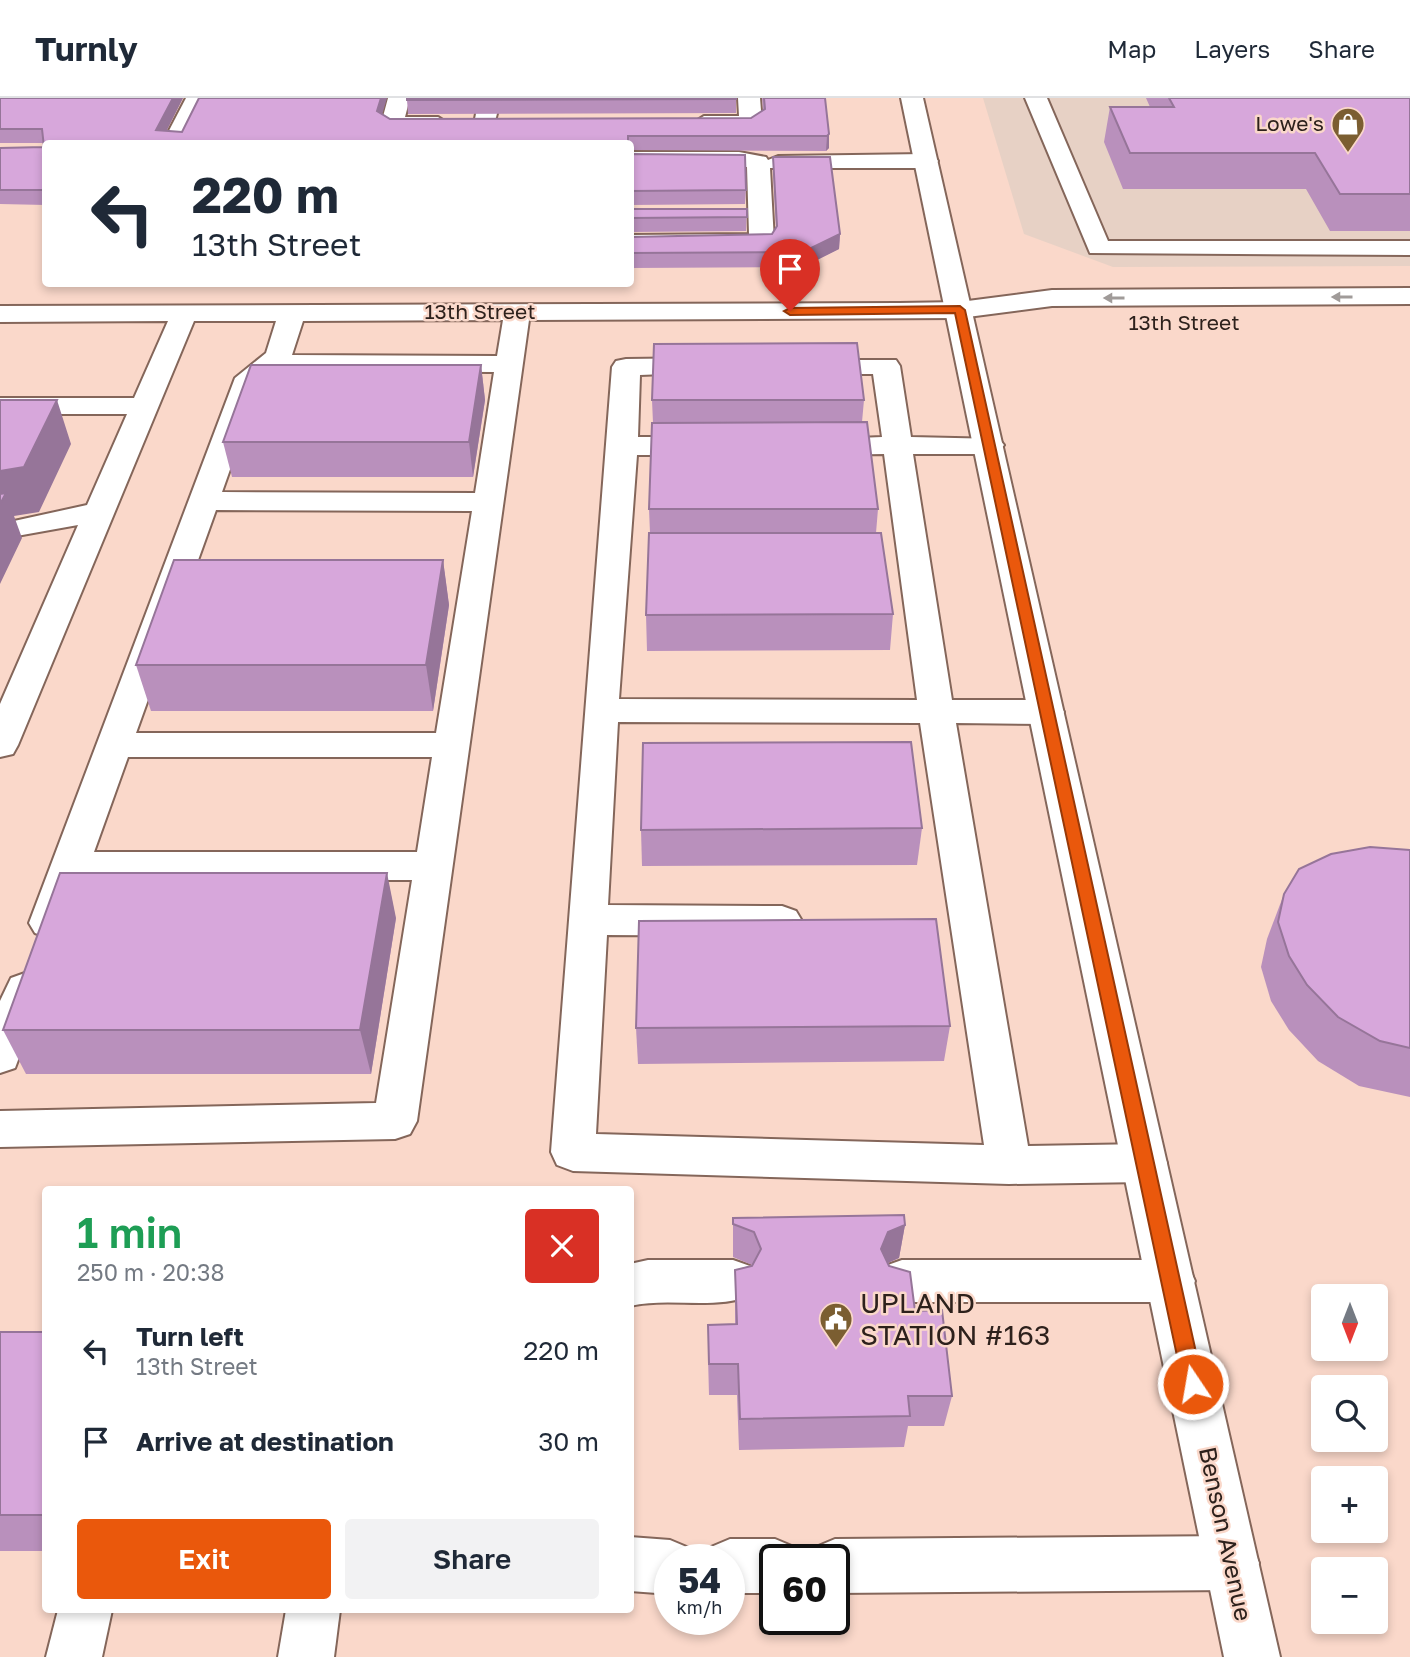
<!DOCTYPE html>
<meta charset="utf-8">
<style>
:root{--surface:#fff;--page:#f2f2f3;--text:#1f2937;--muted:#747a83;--line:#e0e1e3;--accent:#ea580c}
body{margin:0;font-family:"Golos Text",sans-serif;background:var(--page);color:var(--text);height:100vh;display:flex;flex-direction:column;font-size:26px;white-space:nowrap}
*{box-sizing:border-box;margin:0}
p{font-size:23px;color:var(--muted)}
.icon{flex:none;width:38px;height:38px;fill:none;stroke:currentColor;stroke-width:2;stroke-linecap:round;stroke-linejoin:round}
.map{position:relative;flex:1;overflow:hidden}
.sheet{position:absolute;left:42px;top:1088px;width:592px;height:427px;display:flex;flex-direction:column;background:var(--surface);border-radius:7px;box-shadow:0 4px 10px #0003}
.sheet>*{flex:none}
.hud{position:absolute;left:42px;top:42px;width:592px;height:147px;border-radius:7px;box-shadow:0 4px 10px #0003;background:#fff;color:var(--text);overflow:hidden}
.needle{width:46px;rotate:180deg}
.tools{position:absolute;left:1311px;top:1186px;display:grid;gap:14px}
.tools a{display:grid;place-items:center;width:77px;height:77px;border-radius:7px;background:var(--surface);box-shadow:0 4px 10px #0003;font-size:35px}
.speed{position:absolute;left:654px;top:1446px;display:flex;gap:14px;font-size:35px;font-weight:700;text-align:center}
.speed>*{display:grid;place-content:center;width:91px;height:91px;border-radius:50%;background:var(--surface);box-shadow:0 4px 10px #0003;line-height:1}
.speed small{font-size:18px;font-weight:400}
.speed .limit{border:4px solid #111;border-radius:10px;background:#fff;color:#111}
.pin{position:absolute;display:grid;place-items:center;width:60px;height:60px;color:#fff;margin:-72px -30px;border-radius:50% 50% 50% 0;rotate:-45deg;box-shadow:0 0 7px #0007}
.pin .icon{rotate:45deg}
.me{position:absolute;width:77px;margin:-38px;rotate:348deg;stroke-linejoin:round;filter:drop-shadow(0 0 5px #0008)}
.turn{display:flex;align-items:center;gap:24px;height:147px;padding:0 35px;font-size:32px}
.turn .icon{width:91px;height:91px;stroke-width:2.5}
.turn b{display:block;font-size:49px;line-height:60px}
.round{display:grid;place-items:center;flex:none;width:74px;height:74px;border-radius:7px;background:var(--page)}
.head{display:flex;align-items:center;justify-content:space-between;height:119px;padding:0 35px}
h1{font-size:42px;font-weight:600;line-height:52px;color:#1e9e55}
.action{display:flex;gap:14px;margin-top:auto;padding:14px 35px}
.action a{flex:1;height:80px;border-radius:7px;background:var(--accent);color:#fff;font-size:28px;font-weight:600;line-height:80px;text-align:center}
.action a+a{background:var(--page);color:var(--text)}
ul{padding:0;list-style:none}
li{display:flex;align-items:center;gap:21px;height:91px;padding:0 35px}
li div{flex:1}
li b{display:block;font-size:26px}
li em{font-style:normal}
header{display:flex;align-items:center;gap:42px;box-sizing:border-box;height:98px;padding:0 35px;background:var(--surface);border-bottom:2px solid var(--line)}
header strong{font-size:33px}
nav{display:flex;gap:38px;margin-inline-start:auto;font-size:24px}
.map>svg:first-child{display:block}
</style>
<header>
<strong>Turnly</strong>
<nav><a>Map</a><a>Layers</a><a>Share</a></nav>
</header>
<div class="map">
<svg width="1410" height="1559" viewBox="0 0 1410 1559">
<rect width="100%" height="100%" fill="#fad8ca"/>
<!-- commercial -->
<path fill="#e7d1c5" d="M983 0H1410V168L1113 169 1024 136Z"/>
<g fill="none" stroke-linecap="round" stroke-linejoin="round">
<defs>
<g id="minor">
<path d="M186 0H208L185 46H162Z"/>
<path d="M388 0H410L405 19H438L449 26 438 33 384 31 381 26Z"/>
<path d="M479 0H501L493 31 485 33 474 26Z"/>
<path d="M738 0H760L762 25 759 30 704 32 693 25 704 18H739Z"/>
<path d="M1025 0H1047L1108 143H1410V157L1090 155Z"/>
<path d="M630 54H739L766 59 768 62 778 58 926 56 934 58 938 63 934 68 926 70H770L774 143 771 148 630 151V137L749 136 747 69 630 68Z"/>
<path d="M1410 190V206L1052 208 960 220 529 222 417 1023 410 1036 395 1041 0 1049V1013L376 1005 412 782H84L63 835 49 840 35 835 29 825 235 280 266 255 276 223H194L18 647 13 656 0 659V606L78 427 0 441V423H14L87 407 127 316H0V300H134L168 223 0 224V208L899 205 960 204 1052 192ZM503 222 497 258 292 257 303 223ZM276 273 494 274 475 395 222 394 261 284ZM216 412 472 413 436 635H136ZM128 659H432L417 754H94Z"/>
<path d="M706 260 716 262 720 268 716 274 640 277 638 339H703L713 342 718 348 713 354 703 357H637L619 601 917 602 884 356 819 357 809 354 804 348 809 342 882 339 873 276H808L798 274 794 268 798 262H896L900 268 911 339 999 341 1004 347 999 353 989 356H913L952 602H1047L1059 606 1064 614 1059 622 1047 626 956 625 1028 1048 1145 1046 1161 1052 1167 1065 1161 1078 1145 1084 1009 1086 573 1073 557 1067 551 1054 612 269 616 263 626 261ZM618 624 920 625 984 1047 596 1036 607 837 782 838 796 833 802 823 796 813 782 808 608 807Z"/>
<path d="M25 875 39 880 45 891 15 970 0 975V903L11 880Z"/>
<path d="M648 1162H733L750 1168 757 1183 750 1198C712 1212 669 1199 630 1208V1166Z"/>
<path d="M902 1162H1171L1188 1168 1195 1183 1188 1198 1171 1204H902L885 1198 878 1183 885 1168Z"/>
<path d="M1232 1438 1251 1446 1259 1465 1251 1484 1232 1492 835 1495V1461H811L816 1449 835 1441Z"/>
<path d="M630 1439 670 1442 689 1450 693 1461H670V1496L630 1493Z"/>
<path d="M730 1441H775L794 1449 799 1461H775V1495H730V1461H706L711 1449Z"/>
<path d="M58 1512H112L102 1559H46Z"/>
<path d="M286 1512H340L334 1559H278Z"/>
</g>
<path id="major" d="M901 0H923L1280 1559H1224Z"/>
</defs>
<!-- minor casing -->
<use href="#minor" stroke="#84665a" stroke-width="4"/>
<!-- major casing -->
<use href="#major" stroke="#84665a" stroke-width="4"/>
<!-- minor -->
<use href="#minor" fill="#fff" fill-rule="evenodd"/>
<!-- major -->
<use href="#major" fill="#fff" fill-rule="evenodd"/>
</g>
<!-- wall -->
<g fill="#b990bc">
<path d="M0 0H183L166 33 182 34 382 16 390 21 751 20 763 12 762 0H825L829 36V50L826 53 630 52V46H46V107L0 106V50L44 49 43 45H0Z"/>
<path d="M736 0V15L408 16 407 2Z"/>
<path d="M1146 0H1410V133H1330L1306 91H1123L1104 44 1110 9H1150Z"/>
<path d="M630 56 746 92 745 106 630 107Z"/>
<path d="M773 59 840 136 839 151 803 169 630 170V139L772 136 776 130 773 74Z"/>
<path d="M630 111H747L746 133 630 134Z"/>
<path d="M481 267 485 302 473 379H232L223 344Z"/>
<path d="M652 302H864L862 324 878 411 876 435 893 516 890 552 647 553 646 517 650 435 649 411 653 325Z"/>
<path d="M443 462 449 507 433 613H151L136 567Z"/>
<path d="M922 730 917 767 642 768 641 732Z"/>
<path d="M1410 752V999L1359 988 1318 963 1289 932 1271 903 1261 869 1267 841 1284 796Z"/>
<path d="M396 820 371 976H26L3 932Z"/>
<path d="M950 928 944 963 638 966 636 930Z"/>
<path d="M733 1120 905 1127 899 1160 888 1165 915 1213 952 1298 944 1328H908L904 1349 739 1352 737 1297H709L708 1259V1227L735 1226V1172L752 1167 733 1159Z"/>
<rect x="0" y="1234" width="46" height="219"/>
</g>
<!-- shaded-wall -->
<g fill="#967599">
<path d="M173 0H183L160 46 156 32Z"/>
<path d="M381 0H387L379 27 377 13Z"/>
<path d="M829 36V50L826 53 827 38Z"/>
<path d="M840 136 839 151 803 169V154Z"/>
<path d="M481 267 485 302 473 379 469 344Z"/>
<path d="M57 302 71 346 39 414 14 418 22 440 0 486V373Z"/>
<path d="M443 462 449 507 433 613 426 567Z"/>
<path d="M387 775 396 820 371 976 360 932Z"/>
<path d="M905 1127 899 1160 883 1167 881 1151 888 1134Z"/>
</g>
<!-- building -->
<g fill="#d7a7db" stroke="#967599" stroke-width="2">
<path d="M0 0H173L156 32 182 34 199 0H381L377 13 390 21 751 20 765 11 764 0H825L829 36 827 38H628V46H46V92H0V50L44 49 42 31H0Z"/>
<path d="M407 0H736V1L407 2Z"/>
<path d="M1169 0H1410V96H1340L1315 55H1130L1110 9H1174Z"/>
<path d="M630 56 745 57 746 92 630 93Z"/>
<path d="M773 59H830L840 136 803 154 630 155V139L772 136 777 128Z"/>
<path d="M630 111H747V119L630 120Z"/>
<path d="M857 245 864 302H652L654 246Z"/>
<path d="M251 267H481L469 344H223Z"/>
<path d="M0 302H57L24 369 0 373Z"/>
<path d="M867 324 878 411H649L652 325Z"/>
<path d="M6 395 0 406V396Z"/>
<path d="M649 435H881L893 516 646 517Z"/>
<path d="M174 462H443L426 567H136Z"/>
<path d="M911 644 922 730 641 732 643 645Z"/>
<path d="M1370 749 1410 752V950L1380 943 1338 919 1307 887 1289 858 1278 824 1284 796 1299 771 1331 756Z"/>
<path d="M60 775H387L360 932H3Z"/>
<path d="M936 821 950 928 636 930 639 823Z"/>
<path d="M904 1117 905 1127 888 1134 881 1151 889 1168 910 1174 915 1213 942 1212 952 1298H908L910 1318 740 1321 738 1266H709L708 1227 737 1226 735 1172 752 1168 761 1151 754 1134 733 1126V1120Z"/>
<rect x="0" y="1234" width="46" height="183"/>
</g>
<!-- one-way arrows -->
<defs><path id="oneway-solid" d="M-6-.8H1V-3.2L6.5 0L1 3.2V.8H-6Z" transform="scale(1.75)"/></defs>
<g fill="#a09b99">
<use href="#oneway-solid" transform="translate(1342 199) rotate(180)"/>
<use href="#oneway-solid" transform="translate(1114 200) rotate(180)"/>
</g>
<!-- route -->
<path fill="#ea580c" stroke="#983908" stroke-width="2" d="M960 208 965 212 1203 1286 1200 1293 1193 1296 1186 1293 1183 1286 955 215 790 217 784 213 790 210Z"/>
<!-- icons -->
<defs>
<symbol id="shop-pin" viewBox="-11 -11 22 30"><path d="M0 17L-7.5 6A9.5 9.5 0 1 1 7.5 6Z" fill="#7b5e31" stroke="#fad8ca"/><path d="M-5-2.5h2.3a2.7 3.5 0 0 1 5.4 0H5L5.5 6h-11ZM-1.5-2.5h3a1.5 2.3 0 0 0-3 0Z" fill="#fff"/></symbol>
<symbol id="civic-pin" viewBox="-11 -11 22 30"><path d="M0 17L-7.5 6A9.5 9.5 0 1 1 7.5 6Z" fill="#7b5e31" stroke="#fad8ca"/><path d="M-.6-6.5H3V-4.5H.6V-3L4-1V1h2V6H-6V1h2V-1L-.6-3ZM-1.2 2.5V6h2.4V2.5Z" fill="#fff"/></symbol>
</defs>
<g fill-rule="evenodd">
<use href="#shop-pin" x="1329" y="7" width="38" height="52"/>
<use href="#civic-pin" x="817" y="1202" width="38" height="52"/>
</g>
<g text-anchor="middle" stroke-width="5" stroke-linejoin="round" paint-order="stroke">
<!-- far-poi labels -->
<g font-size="21" fill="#2d211c" stroke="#fad8ca" text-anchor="end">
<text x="1324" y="33">Lowe's</text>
</g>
<!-- far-street labels -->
<g font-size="21" fill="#2d211c" stroke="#fad8ca">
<text x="480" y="221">13th Street</text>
<text x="1184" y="232">13th Street</text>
</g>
<!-- street labels -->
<g font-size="24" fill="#2d211c" stroke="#fad8ca">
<text transform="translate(1225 1436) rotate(78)" y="8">Benson Avenue</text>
</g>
<!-- near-poi labels -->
<g font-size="28" fill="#2d211c" stroke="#fad8ca" text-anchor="start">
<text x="860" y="1215">UPLAND<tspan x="860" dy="32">STATION #163</tspan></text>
</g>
</g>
</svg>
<div class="tools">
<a><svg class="needle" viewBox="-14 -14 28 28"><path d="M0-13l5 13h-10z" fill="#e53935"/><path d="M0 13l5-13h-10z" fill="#747a83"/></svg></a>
<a><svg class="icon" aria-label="search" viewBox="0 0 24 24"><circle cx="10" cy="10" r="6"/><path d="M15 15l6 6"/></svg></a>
<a>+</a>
<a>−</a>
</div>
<div class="speed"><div>54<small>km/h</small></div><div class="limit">60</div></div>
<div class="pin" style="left:790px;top:213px;background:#d93025"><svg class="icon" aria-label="arrive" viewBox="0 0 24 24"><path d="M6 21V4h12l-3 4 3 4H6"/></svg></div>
<svg class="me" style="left:1193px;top:1286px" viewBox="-20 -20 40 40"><circle r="17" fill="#ea580c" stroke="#fff" stroke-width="3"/><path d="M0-11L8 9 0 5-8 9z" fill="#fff"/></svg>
<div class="hud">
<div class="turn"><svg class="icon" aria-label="left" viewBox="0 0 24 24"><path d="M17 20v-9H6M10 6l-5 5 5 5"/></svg><div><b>220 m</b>13th Street</div></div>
</div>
<section class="sheet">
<div class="head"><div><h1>1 min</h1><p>250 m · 20:38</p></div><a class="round" style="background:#d93025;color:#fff"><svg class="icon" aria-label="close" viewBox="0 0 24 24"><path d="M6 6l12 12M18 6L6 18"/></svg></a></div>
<ul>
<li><svg class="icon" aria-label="left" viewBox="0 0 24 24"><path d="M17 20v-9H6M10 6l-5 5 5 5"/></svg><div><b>Turn left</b><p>13th Street</p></div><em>220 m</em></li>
<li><svg class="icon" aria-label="arrive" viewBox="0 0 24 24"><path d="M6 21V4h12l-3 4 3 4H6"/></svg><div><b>Arrive at destination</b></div><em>30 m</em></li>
</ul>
<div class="action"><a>Exit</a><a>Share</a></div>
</section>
</div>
